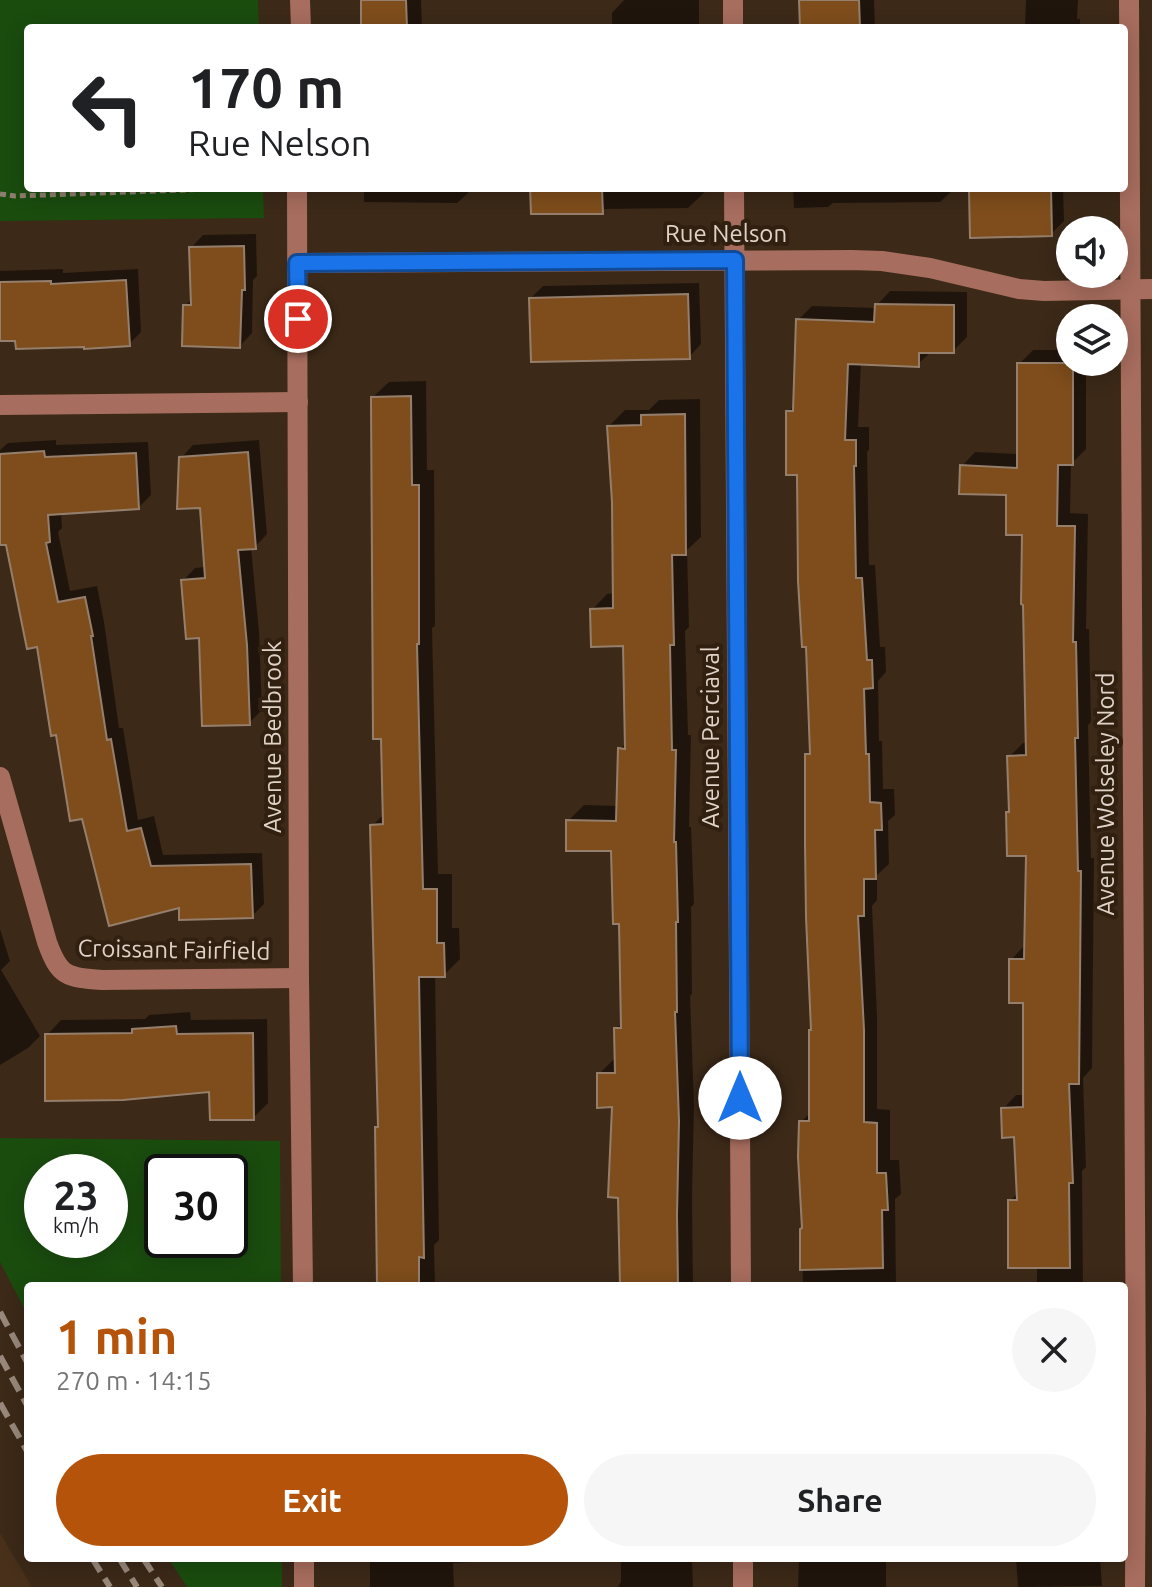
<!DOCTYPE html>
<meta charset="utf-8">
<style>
:root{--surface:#fff;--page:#f6f6f6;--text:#202124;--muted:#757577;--accent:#b45309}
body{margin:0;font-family:Ubuntu,sans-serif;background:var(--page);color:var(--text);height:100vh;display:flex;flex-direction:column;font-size:30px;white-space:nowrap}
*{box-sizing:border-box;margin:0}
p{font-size:26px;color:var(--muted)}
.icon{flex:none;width:44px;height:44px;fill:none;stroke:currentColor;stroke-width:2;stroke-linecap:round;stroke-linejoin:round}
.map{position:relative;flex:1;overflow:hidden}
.panel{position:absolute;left:24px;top:1282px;width:1104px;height:280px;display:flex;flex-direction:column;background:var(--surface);border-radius:8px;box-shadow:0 4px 20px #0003}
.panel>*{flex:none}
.top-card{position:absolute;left:24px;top:24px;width:1104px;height:168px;border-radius:8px;box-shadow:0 4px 20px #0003;background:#fff;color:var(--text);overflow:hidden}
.controls{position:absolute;left:1056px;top:216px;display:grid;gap:16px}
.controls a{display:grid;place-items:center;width:72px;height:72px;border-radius:50%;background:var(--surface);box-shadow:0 4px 20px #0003;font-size:40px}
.speed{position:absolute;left:24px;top:1154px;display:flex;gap:16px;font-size:40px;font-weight:700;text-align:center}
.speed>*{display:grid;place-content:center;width:104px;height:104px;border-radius:50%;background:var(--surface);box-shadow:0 4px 20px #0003;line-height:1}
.speed small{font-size:20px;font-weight:400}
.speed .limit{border:4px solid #111;border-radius:12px;background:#fff;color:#111}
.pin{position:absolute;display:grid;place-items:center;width:68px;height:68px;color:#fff;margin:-34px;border:4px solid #fff;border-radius:50%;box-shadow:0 2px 8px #0007}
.me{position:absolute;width:88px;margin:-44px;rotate:0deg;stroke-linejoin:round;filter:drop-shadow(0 0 6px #0008)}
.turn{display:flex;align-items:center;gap:28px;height:168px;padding:0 32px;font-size:36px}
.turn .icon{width:104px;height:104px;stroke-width:2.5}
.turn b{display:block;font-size:56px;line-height:68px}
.round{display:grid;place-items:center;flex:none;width:84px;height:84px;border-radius:42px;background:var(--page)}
.headline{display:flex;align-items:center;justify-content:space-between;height:136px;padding:0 32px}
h1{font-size:48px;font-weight:700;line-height:60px;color:var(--accent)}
.button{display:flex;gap:16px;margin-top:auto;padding:16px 32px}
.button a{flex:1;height:92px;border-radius:48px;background:var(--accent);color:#fff;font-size:32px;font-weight:700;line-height:92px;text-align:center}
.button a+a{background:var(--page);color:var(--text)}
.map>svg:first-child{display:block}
</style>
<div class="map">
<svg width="1152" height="1587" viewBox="0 0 1152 1587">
<rect width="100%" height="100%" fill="#3c2918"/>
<!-- built -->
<path fill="#48301a" d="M0 1533 32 1587H0Z"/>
<!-- green -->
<g fill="#1a4c0e" fill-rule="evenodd">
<path d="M0 0H258L259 28H28V188H263L264 218 0 221Z"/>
<path d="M0 1138 280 1141 281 1286H28V1316L0 1262ZM42 1172H110V1240H42ZM162 1172H230V1240H162Z"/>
<path d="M168 1558H282V1587H187Z"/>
</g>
<!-- shadow -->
<g fill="#0007">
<path d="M362 0H421L422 28H363Z"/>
<path d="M624 0H699V28H612V13Z"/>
<path d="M801 0H874L875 28H802Z"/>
<path d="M1026 0H1078L1077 19H1080V28H1025Z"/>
<path d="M364 188H470V191L457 203 364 202Z"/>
<path d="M532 188H706L707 190 688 208 604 209 602 212Z"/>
<path d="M793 188H955L940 202 833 203 828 207 794 208Z"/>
<path d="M974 188H1063L1064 221 1051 234 971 191Z"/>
<path d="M256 234 257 276 253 280 252 333 240 346 185 306 192 298 191 248 203 235Z"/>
<path d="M63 269V273L138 269 141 332 129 344 17 340 0 341V271Z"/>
<path d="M699 283 701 344 689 357 531 298 543 286Z"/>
<path d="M890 291 967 292V337L953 351H932L918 364 861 363 858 427H869V450L867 452 869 565H875L880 647H885L886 672 878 681 879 741H882L883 789H894L895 815 888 821 889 864 877 875V900L872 906 877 1015V1109L890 1110V1160H899L901 1194 895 1199 896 1286H803L802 1229 804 1227 801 1122 811 1112 813 1029 807 755 812 750 799 473 788 412 796 404 798 320 812 306 876 308 877 305Z"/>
<path d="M1033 350H1070V362H1086V449L1071 464 1070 513 1088 514 1086 629H1089L1091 722 1088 725 1091 858H1094L1092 1068 1083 1078 1086 1167 1082 1171 1083 1286H1037V1266L1010 1201 1018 1193 1016 1135 1003 1109 1016 1095H1025V1001L1011 960 1024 946 1028 854 1011 810 1009 757 1023 743H1028L1024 533 1008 493 962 466 975 452 1019 454V364Z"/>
<path d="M426 381 427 470H434L435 626 432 628 438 874H452V928H459L460 959 444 975H435L439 1240 434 1245 435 1286H379L380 1126 372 826 385 813 373 397 389 382Z"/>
<path d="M700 399 701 537 687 550 689 627 685 631 688 735H691L689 827H691L694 904 691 907 692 994 690 996 694 1104 692 1198 693 1286H622L620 1196 614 1105 599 1074 615 1058H617L616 1029 623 1022 621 922 613 849 568 821 584 805 619 806 620 749 627 742 625 644 592 610 607 594 615 593 614 502 609 426 625 410H649L659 400Z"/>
<path d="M56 440V445L148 442 151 495 139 507 61 512 62 528 58 532 70 591 97 586 104 622 119 728H123L138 820 154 816 163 855 262 853 264 904 252 916 181 905 83 817 58 733 38 645 8 543 0 528V450L8 443Z"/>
<path d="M259 440 267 534 255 547H251L259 632 262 710 249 723 201 636 183 581 195 568 206 567 202 506 181 458 193 445Z"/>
<path d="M0 929 10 961 1 970 40 1036 28 1048 0 1065Z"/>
<path d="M190 1012 191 1020 267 1019 268 1103 253 1118 211 1090 47 1035 61 1020 145 1019 149 1015Z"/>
<path d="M370 1558H561L453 1563 454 1587H370Z"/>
<path d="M621 1558H692L693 1587H618L621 1582Z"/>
<path d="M799 1558H957L954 1561 886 1562V1587H798Z"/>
<path d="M1016 1558H1100L1102 1586 1018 1587Z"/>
</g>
<!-- building -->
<g fill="#7e4d1b" stroke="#957f6c" stroke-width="2">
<path d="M361 0H406L407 28H361Z"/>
<path d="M799 0H859L860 28H800Z"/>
<path d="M530 188H602L603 214H531Z"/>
<path d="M1051 188 1052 236 970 238 969 191Z"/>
<path d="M244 246 245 290H242L240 348 182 346 183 305H191L189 247Z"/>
<path d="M126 280 130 346 84 349V347L16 349 15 341H0V282L51 281V284Z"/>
<path d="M688 294 690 359 531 362 529 298Z"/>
<path d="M875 304 954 305V353H919V367L848 364 845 440H856V466H854L856 578H862L867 660H872L873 688 864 689 866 754H869L870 802 881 803 882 830H875L876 879H864V916H858L864 1030V1122L877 1123V1173H886L888 1210H882L883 1268 800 1270V1229L802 1228 798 1157 799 1121H809V1030H811L806 917 805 844V754H810L806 647H802L798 581 797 475H786V411H793L796 319 874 322Z"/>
<path d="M1017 363H1073V465H1058L1057 526H1075L1073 642H1076L1078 738H1075L1078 871H1081L1079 1084H1069L1073 1183H1069L1070 1268H1008V1200H1017L1014 1137 1002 1138 1001 1108 1023 1107V1003H1009V959H1024L1026 856H1007L1006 812H1009L1007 756 1026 755 1023 605 1021 604 1022 535H1006V495L959 494 960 465 1017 468Z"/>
<path d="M411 396 412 485H419V644H417L423 889H437V943H444L445 977H419L424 1258 419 1257V1286H377L375 1127H378L370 825 383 824 381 739H373L371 397Z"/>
<path d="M685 414 686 555H672L674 645H670L672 750H676L674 842H676L678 922H676L677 1012H675L679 1121 677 1215 678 1286H620L618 1198 608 1197 612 1107 597 1108V1073H615L614 1028H621L619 924H613L611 851H566V820L616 821 618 748 625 749 623 646 591 647 590 609 613 608 612 502 607 426 641 425V415Z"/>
<path d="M44 451 45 457 136 453 139 509 48 515 50 542 46 543 58 602 85 597 93 636H91L107 740 111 739 127 831 141 828 151 866 251 864 253 918 179 920V908L109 926 82 819 70 821 56 735 51 736 37 647 27 649 6 545H0V454Z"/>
<path d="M248 452 256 549 238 550 247 645 250 725 202 726 199 638 186 639 181 580 205 578 200 508 177 509 179 457Z"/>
<path d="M176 1026 177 1034 253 1033 254 1120H210L209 1092 123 1100 45 1101V1034L132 1033V1029Z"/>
</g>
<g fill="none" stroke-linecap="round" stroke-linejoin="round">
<!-- path -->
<path stroke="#8e7e70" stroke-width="5" stroke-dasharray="6 4" stroke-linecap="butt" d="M0 194 15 196 240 188"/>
<!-- minor -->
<g stroke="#a76d5e" stroke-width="20">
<path d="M300 0 301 28"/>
<path d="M733 0V28"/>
<path d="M1129 0 1136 1411 1135 1587"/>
<path d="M297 188 299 978 303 1286"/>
<path d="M734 188 741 1286"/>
<path d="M297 263 852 260 882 261 930 268 1019 289 1044 291 1152 289"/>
<path d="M0 405 298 402"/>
<path d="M0 777 47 942C59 976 67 978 102 980L299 978"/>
<path d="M304 1558V1587"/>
<path d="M743 1558V1587"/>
</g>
<!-- rail -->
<g stroke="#97887b" stroke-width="6" stroke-dasharray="16 8" stroke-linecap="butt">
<path d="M0 1312 28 1364"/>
<path d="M0 1356 28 1407"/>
<path d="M0 1403 28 1453"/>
<path d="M92 1558 110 1587"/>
<path d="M119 1558 137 1587"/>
<path d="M143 1558 162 1587"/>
</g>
</g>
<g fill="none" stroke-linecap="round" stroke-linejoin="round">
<defs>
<path id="route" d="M298 319 297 263 735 260 740 1098"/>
</defs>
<!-- route casing -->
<use href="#route" stroke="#114b97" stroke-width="20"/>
<!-- route -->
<use href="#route" stroke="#1a73e8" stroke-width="14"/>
</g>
<g text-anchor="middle" stroke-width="8" stroke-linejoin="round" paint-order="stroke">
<!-- street labels -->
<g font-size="24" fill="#dfd2c8" stroke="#311f0f">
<text x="726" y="242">Rue Nelson</text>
<text transform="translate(273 737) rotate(-90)" y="8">Avenue Bedbrook</text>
<text transform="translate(711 737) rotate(-90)" y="8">Avenue Perciaval</text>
<text transform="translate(1106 794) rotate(-90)" y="8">Avenue Wolseley Nord</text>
<text transform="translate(174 950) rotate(1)" y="8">Croissant Fairfield</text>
</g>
</g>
</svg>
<div class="controls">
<a><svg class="icon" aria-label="sound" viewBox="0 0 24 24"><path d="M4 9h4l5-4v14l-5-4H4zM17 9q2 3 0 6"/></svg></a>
<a><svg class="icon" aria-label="layers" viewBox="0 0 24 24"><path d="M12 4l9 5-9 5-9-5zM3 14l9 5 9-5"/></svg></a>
</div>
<div class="speed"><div>23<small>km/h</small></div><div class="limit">30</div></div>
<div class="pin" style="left:298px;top:319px;background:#d93025"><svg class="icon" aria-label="arrive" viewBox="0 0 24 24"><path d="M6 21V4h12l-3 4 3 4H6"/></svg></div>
<svg class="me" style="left:740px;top:1098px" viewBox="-20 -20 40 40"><circle r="19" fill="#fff"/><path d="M0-13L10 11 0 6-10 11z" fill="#1a73e8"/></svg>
<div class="top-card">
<div class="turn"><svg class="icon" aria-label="left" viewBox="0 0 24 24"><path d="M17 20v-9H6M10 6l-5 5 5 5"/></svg><div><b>170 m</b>Rue Nelson</div></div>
</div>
<section class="panel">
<div class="headline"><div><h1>1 min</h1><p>270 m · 14:15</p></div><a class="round"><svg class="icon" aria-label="close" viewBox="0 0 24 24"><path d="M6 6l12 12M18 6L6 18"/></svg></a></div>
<div class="button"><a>Exit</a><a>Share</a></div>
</section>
</div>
